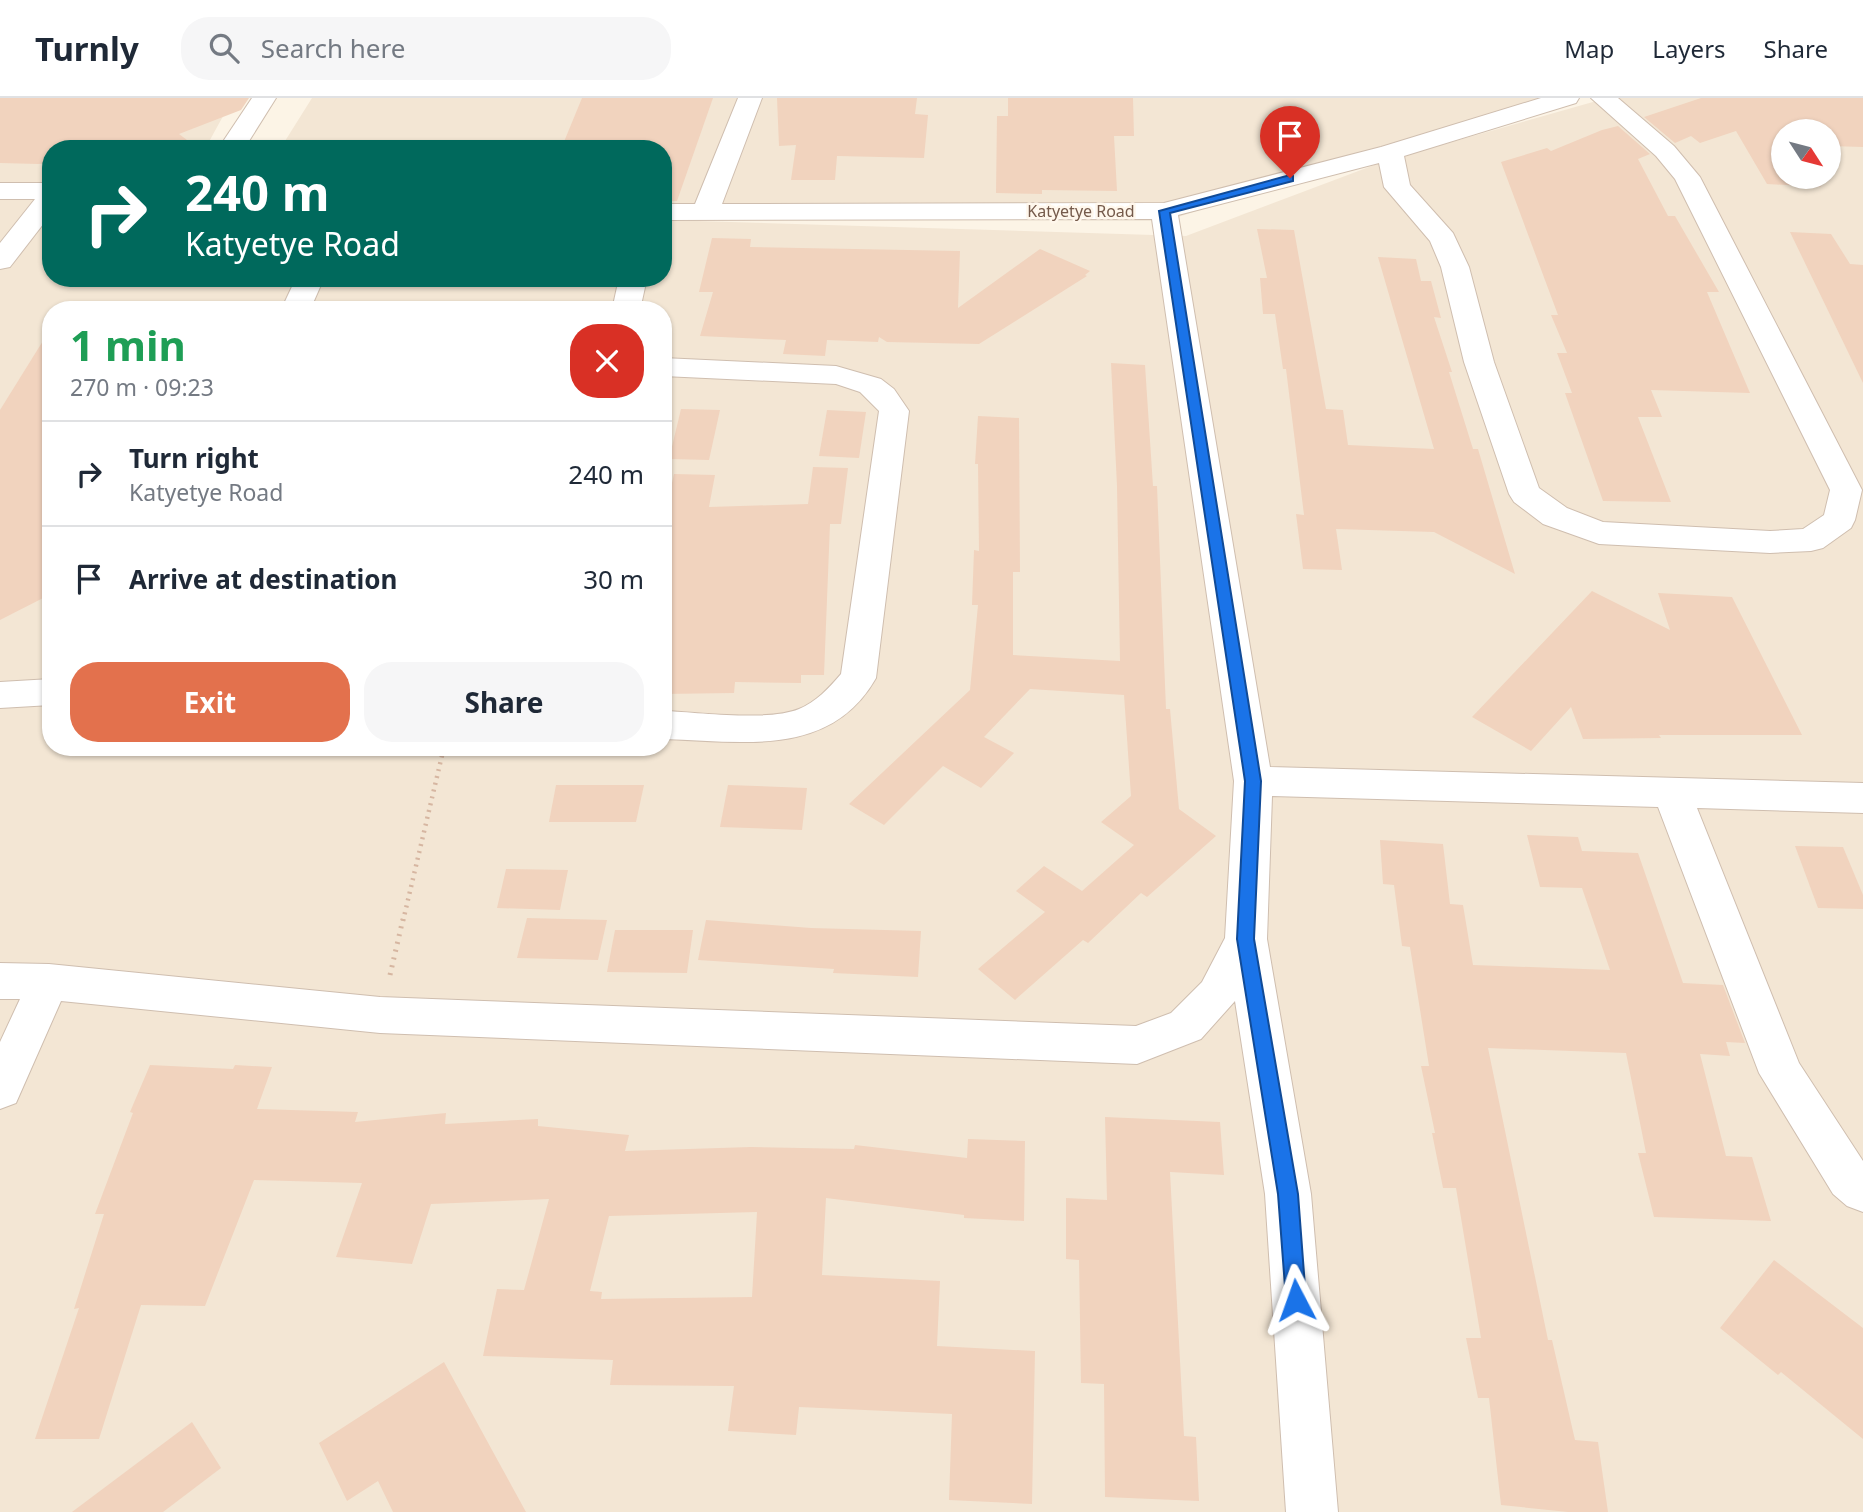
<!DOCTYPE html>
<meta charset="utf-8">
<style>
:root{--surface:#fff;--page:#f6f6f7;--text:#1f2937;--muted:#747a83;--line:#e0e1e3;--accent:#e3714d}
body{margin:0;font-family:"Noto Sans",sans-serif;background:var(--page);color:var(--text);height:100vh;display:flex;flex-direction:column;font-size:26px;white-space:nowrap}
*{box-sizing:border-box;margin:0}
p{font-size:23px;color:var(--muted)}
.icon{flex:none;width:38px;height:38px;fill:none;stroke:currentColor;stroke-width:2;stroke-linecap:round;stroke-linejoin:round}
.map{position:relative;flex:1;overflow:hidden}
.details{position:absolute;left:42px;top:203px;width:630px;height:455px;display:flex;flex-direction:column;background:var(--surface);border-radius:28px;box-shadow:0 2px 5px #0004}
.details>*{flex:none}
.top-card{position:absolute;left:42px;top:42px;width:630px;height:147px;border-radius:28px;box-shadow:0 2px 5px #0004;background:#00695c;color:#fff;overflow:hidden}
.needle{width:46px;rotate:126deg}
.tools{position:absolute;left:1771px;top:21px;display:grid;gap:14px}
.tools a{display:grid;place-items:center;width:70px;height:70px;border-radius:50%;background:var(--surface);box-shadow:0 2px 5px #0004;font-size:35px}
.pin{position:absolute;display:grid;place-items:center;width:60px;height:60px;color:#fff;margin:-72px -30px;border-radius:50% 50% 50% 0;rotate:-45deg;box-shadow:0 0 7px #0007}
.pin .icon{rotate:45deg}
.me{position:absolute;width:77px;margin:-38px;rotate:356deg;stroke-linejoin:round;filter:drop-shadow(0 0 5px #0008)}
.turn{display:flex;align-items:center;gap:24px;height:147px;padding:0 28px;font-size:32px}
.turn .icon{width:91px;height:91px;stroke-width:2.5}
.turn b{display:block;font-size:49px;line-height:60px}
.round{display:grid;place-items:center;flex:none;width:74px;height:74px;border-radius:28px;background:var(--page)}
.headline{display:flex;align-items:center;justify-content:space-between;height:119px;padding:0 28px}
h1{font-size:42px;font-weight:700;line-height:52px;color:#1e9e55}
.action{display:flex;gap:14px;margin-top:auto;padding:14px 28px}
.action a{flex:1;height:80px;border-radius:28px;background:var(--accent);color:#fff;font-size:28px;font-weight:700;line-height:80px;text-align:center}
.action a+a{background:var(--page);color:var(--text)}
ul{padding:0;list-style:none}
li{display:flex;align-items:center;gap:21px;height:105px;padding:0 28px;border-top:2px solid var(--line)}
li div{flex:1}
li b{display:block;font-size:26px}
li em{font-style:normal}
header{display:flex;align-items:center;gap:42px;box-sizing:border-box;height:98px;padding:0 35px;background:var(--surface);border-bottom:2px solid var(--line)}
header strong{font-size:33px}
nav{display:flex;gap:38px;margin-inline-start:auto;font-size:24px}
.search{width:490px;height:63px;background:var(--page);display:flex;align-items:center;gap:18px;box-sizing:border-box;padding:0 24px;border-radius:28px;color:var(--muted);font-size:26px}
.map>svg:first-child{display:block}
</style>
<header>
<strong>Turnly</strong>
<div class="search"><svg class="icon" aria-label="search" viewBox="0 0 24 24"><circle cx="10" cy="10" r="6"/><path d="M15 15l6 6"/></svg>Search here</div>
<nav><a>Map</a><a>Layers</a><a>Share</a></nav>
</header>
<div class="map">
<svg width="1863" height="1414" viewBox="0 0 1863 1414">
<rect width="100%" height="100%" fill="#fcf4e6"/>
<!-- residential -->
<g fill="#f3e6d4" fill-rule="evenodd">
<path d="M0 0H233L205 51H51V180H663V122L1186 138 1385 63 1607 0H1863V1414H0ZM1783 33H1829V79H1783ZM51 212H663V649H51Z"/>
<path d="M312 0H1545L1175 120 663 108V51H280Z"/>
</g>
<!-- building -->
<g fill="#f1d3be" fill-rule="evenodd">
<path d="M0 0H249L241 12 179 36 199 51H51V65L38 66 0 65Z"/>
<path d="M582 0H713L677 103H663V51H561Z"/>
<path d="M777 0H917L915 16 928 17 924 60 837 58 835 82H791L796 47 779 48Z"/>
<path d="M1008 0H1133L1134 38H1114L1117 93 1042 92V96L996 95 997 18H1008Z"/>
<path d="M1701 0H1863V49L1829 48V33H1783V79H1816L1821 89 1767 86 1736 33 1700 45 1691 38 1675 45 1644 19Z"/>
<path d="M1618 28 1650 56 1638 61 1668 118H1675L1719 194H1707L1750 295 1651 292 1662 319H1638L1671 404 1603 403 1565 295H1572L1557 255H1567L1551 217H1558L1501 64 1547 50 1551 53 1602 32Z"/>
<path d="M1257 131 1294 132 1326 311 1343 312 1348 347 1434 351 1378 159 1416 161 1421 183H1431L1441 220 1434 219 1452 274H1449L1473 351H1478L1515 476 1434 434 1336 431 1342 472 1303 471 1296 416 1304 417 1286 271H1283L1275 216H1263L1260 180H1267Z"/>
<path d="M1790 134 1831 136 1850 166 1863 167V285Z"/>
<path d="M712 140 751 141 750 149 960 153 958 210 1040 151 1090 173 1085 177 1087 178 979 246 887 244 879 239 878 244 827 242 825 258 783 256 786 242 700 238 713 194H699Z"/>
<path d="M51 230V496L0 522V312Z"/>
<path d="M1111 265 1145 267 1153 388H1157L1166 611H1170L1179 711 1216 738 1147 799 1141 795 1088 845 1083 842 1015 902 978 871 1045 814 1016 793 1044 768 1082 793 1134 747 1101 724 1131 698 1124 597 1030 591 984 639 1014 655 981 690 943 668 884 727 849 706 970 592 978 507H972L974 452 979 453 978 366H975L978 318 1019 320 1020 474H1013V557L1120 563 1117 388Z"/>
<path d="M681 311 720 312 709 362 669 361Z"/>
<path d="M827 312 866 314 859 360 819 358Z"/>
<path d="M813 369 848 370 841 426H830L824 577H801V585L735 584 734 595 663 596V425L674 376 715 377 709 409 808 406Z"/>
<path d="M1592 493 1670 532 1658 495 1732 499 1802 637H1659L1661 640 1583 641 1571 609 1531 653 1472 619Z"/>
<path d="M556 687H644L636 724H549Z"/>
<path d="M728 687 807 690 802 732 720 729Z"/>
<path d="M1527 737 1578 739 1582 753 1638 755 1683 885 1723 887 1745 945 1726 944 1730 958 1700 956 1726 1058 1752 1059 1771 1123 1654 1119 1638 1055H1646L1626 955 1488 950 1548 1242H1552L1575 1342 1598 1344 1608 1414H1568L1501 1407 1489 1300H1478L1466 1240H1481L1456 1090H1443L1432 1035H1435L1421 968H1429L1410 849 1402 848 1394 787 1383 786 1380 742 1443 746 1450 806 1463 807 1473 867 1610 872 1582 790 1540 789Z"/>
<path d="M1795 748 1843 749 1863 797V811L1818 810Z"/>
<path d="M506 771 568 772 560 812 497 810Z"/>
<path d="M527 820 607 822 598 862 517 860Z"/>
<path d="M706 822 811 830 921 833 918 879 833 875 834 871 698 862Z"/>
<path d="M615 832H693L687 875 607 874Z"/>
<path d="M150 967 233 971 235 967 272 969 257 1011 358 1014 355 1024 446 1015 445 1026 538 1021V1028L629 1037 625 1053 751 1049 854 1051 855 1047 967 1060 968 1041 1025 1043 1024 1123 964 1120V1117L826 1100 822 1177 940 1183 937 1248 1035 1253 1032 1406 949 1402 952 1316 799 1309 796 1337 728 1333 734 1288 610 1287 613 1262 483 1258 497 1191 524 1192 549 1101 431 1106 412 1166 336 1159 362 1085 254 1082 205 1208 141 1207 99 1341H35L79 1210 74 1211 104 1116H95L133 1015 130 1014ZM757 1114 752 1199 601 1201 602 1194 590 1193 609 1118Z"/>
<path d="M1105 1019 1220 1024 1224 1077 1170 1074 1184 1338 1196 1339 1199 1403 1105 1399 1104 1286 1081 1285 1079 1162 1066 1161V1100L1107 1102Z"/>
<path d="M1774 1162 1863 1230V1341L1781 1274 1778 1277 1720 1230Z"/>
<path d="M444 1264 492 1352 526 1414H393L378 1383 347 1403 319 1345Z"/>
<path d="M192 1324 221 1370 163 1414H72Z"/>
</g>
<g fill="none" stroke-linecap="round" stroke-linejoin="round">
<defs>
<g id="minor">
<path d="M252 0H276L244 51H218Z"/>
<path d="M738 0H762L722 106 1164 105 1381 49 1541 0H1579L1576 5 1404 58 1410 87 1453 135 1469 169 1494 264 1539 390 1567 410 1603 424 1770 433 1803 431 1824 417 1830 392 1675 81 1656 58 1591 0H1618L1674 48 1700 79 1862 392 1855 422 1851 430 1823 450 1811 453 1770 455 1599 446 1543 426 1514 404 1509 396 1464 264 1441 169 1430 143 1384 89 1379 65 1178 117 1270 669 1863 685V715L1697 710 1799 965 1863 1063V1114L1847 1108 1833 1096 1759 975 1658 709 1272 698 1267 841 1311 1096 1338 1414H1286L1265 1096 1235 903 1201 941 1137 966 380 935 61 903 16 1005 0 1011V944L20 901H0V865L49 866 380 899 1136 928 1171 915 1202 884 1225 840 1234 683 1152 121 663 122V106H695Z"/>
<path d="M0 85H51V116L10 169 0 171V145L35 101H0Z"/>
<path d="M296 180H324L310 212H281Z"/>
<path d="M619 180H647L640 212H612Z"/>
<path d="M663 260 836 268 881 281 894 291 909 313 876 580C830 661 741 643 663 641V613C699 614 767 624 799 611 816 604 829 590 841 576L879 313 860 294 836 286 663 278Z"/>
<path d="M51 581V607L0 610V584Z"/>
</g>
</defs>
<!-- minor casing -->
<use href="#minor" stroke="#cfbeaf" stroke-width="2"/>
<!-- path-far1 -->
<path stroke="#d6b6a1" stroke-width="4.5" stroke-dasharray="2 5" stroke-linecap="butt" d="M403 823 444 649"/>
<!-- path -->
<path stroke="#d6b6a1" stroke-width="5" stroke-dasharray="2 6" stroke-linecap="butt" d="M390 877 403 821"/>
<!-- minor -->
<use href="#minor" fill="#fff" fill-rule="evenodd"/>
</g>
<!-- route -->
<path fill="#1a73e8" stroke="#114b97" stroke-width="2" d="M1290 77 1293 78V83L1170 115 1261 683 1254 841 1298 1096 1306 1202 1303 1209 1296 1212 1289 1209 1286 1202 1278 1096 1237 841 1245 683 1159 113Z"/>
<g text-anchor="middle" stroke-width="5" stroke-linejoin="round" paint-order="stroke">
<!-- far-street labels -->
<g font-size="16" fill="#755a4b" stroke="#fff7ec">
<text x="1081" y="119">Katyetye Road</text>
</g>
</g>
</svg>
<div class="tools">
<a><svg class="needle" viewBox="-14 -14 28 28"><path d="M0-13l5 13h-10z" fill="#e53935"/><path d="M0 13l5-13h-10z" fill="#747a83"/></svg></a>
</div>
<div class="pin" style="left:1290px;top:80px;background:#d93025"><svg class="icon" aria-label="arrive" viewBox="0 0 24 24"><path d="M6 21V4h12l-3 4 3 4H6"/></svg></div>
<svg class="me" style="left:1296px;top:1202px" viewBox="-20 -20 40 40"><path d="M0-17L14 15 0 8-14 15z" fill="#1a73e8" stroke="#fff" stroke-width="4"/></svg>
<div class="top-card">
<div class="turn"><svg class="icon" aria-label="right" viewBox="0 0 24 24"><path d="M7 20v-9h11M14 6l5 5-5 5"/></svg><div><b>240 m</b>Katyetye Road</div></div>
</div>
<section class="details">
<div class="headline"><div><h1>1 min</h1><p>270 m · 09:23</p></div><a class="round" style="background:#d93025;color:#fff"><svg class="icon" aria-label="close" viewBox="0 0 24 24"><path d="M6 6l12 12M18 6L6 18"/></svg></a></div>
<ul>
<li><svg class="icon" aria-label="right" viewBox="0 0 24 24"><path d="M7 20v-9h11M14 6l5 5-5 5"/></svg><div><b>Turn right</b><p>Katyetye Road</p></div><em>240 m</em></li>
<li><svg class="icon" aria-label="arrive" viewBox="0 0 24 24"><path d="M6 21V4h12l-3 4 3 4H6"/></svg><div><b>Arrive at destination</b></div><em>30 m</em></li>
</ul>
<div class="action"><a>Exit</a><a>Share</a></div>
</section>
</div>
